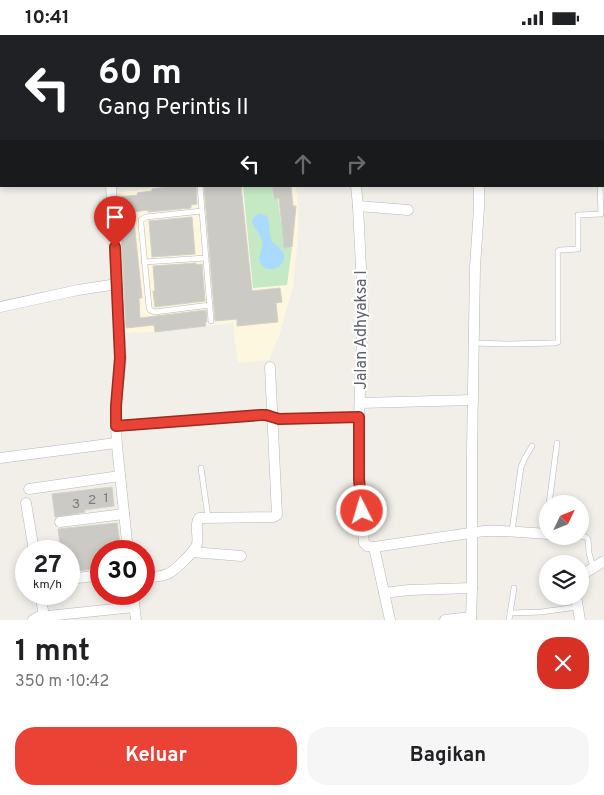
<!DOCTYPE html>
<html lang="id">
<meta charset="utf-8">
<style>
:root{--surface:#fff;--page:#f6f6f6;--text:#202124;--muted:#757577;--accent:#ea4335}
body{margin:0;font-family:Overpass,sans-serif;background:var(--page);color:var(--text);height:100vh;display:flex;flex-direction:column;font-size:19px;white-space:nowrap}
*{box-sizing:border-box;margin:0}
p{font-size:16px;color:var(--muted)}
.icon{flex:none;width:28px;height:28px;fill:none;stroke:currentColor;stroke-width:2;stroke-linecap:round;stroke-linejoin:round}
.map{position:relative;height:585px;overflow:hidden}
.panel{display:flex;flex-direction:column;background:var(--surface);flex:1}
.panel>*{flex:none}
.guide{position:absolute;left:0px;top:0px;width:605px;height:152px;box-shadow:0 2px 8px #0003;background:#202124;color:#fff;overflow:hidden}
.needle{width:32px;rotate:47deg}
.tools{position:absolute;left:539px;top:460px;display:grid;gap:10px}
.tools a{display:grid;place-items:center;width:50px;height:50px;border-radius:50%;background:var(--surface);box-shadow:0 2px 8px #0003;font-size:25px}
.speed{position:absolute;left:15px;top:505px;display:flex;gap:10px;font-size:25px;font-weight:700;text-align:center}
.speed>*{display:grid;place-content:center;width:65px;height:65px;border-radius:50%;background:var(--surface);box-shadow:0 2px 8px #0003;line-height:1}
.speed small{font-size:12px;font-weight:400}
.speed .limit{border:8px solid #d22;background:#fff;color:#111}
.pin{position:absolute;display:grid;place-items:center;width:42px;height:42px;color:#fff;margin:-51px -21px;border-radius:50% 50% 50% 0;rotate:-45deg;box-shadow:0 0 5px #0007}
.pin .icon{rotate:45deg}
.me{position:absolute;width:55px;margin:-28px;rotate:355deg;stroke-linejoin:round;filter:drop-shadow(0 0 4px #0008)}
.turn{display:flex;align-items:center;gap:18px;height:105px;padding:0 15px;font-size:22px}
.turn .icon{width:65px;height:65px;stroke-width:2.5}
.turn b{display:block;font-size:35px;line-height:42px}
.lanes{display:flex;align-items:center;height:48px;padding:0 15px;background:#0003;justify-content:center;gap:25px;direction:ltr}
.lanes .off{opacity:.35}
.round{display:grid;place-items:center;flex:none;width:52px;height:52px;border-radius:20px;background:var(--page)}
.headline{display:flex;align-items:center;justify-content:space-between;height:85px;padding:0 15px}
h1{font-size:30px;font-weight:700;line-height:38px}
.primary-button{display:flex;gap:10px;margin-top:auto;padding:10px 15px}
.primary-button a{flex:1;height:58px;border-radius:20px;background:var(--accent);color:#fff;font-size:20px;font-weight:700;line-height:58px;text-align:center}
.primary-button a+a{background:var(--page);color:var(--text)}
.status{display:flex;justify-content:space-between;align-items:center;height:35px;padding:0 25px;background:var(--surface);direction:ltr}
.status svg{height:14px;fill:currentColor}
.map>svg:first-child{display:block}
</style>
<div class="status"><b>10:41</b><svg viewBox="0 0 49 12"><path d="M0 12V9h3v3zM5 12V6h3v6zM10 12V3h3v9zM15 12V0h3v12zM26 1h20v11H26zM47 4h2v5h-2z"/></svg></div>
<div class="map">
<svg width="604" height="585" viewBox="0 0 604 585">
<rect width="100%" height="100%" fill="#f1efe8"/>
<!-- commercial -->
<path fill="#fef7e0" d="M166 151H296L298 175V199L293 251 280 298 269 325 238 328 233 288 155 297 126 298 113 158Z"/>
<!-- green -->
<g fill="#c5e8c5">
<path d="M278 0H543L535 1H278Z"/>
<path d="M243 151H272L273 164H278L284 213H292L287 250 253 253Z"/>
</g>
<!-- water -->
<path fill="#aadaff" d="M258 179H262L267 181C271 189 267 198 273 207 277 212 285 215 284 222 284 233 268 239 261 229 256 221 264 215 262 207 261 198 254 194 252 186L254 182Z"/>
<!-- building -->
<g fill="#cccac5" stroke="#d6d1c6">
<path d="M173 151H196L197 169 191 170V173L148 177V175L133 177 142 263H139L140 283 206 275 207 287H205L206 291 155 297 154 290 126 293 119 162 138 160 137 158 152 156V154Z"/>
<path d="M204 151H241L252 256 280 253 282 267 276 268 278 287 237 291V284L215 286Z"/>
<path d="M272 151H291L293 171H296L292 212 284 213 279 163 274 164Z"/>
<path d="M192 182 195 219 152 222 149 186Z"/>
<path d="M196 228V230L202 229 205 266 155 272 153 256H155L153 231Z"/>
<path d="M112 452 114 471 84 475 85 477 55 482 52 459Z"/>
<path d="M117 488 121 516H101V533L69 537V516H61L58 494Z"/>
</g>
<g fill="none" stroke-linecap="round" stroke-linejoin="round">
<defs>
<g id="service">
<path d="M122 0V1"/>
<path d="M141 0 142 1"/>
<path d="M231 0 232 1"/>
<path d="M200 151 211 286"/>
<path d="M202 176 146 182 141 185V189L149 272 150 275 155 277 210 270"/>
<path d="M144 227 206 223"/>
<path d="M474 308 506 309 555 308 558 307V216L560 215 578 214V180L601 179 600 151"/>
<path d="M201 433 208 482"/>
<path d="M549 469 557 408"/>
<path d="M512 496 521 432 525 423 532 411"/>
<path d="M545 499 548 481"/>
<path d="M580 501 586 502 588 504 589 518 593 532"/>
<path d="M510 578 541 577 577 572"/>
<path d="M509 585 514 553"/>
</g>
<g id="minor">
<path d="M97 0 98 1"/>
<path d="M111 151 121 323 116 371V391L117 411 128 516"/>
<path d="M356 151 358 171 363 274 359 382V444L364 508 367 511 374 512 484 496H503L548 499"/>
<path d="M358 171 408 175"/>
<path d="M0 272 78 255 117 249"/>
<path d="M360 368 473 365"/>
<path d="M116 391 261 380 281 384 359 382"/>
<path d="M0 423 116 408"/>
<path d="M29 454 120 441"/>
<path d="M26 468 34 516"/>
<path d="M60 487 124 479"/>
<path d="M374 512 390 585"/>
<path d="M192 517 241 521"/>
<path d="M580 541 604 526"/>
<path d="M144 543C151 542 160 542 167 539 174 537 195 516 197 509 199 501 194 490 199 483L273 482 277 480 270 332"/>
<path d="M70 544 101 540"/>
<path d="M384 558 409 555 472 553"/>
<path d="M40 559 44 581"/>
<path d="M133 559 136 585"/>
<path d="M576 561 580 585"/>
<path d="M33 585 38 582 134 572"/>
<path d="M445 585 471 582"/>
<path d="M471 585 472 553V415L475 232 479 173V151"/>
</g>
<g id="trunk">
<path d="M591 1 598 0"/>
<path d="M0 104H1"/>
</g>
</defs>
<!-- service casing -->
<use href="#service" stroke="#b5b8bc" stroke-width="6"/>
<!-- minor casing -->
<use href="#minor" stroke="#b5b8bc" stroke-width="11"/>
<!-- trunk casing -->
<use href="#trunk" stroke="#f9ab00" stroke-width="19"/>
<!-- service -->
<use href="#service" stroke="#fff" stroke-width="5"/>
<!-- minor -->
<use href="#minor" stroke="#fff" stroke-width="10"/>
<!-- trunk -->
<use href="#trunk" stroke="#feeaa1" stroke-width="18"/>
</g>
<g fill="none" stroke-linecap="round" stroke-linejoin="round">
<defs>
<path id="route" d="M115 212 120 323 116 371V391L261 380H266L279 384 359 382V444L362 476"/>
</defs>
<!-- route casing -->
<use href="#route" stroke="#982c22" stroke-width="12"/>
<!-- route -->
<use href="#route" stroke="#ea4335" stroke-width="9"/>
</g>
<g text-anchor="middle" stroke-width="4.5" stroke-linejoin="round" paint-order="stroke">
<!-- number labels -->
<g font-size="14" fill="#7a7d7f">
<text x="106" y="467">1</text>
<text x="92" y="469">2</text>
<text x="76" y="473">3</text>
</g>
<!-- street labels -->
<g font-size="16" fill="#5f6368" stroke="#fff">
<text transform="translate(360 295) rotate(-90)" y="6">Jalan Adhyaksa I</text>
</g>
</g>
</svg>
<div class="tools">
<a><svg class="needle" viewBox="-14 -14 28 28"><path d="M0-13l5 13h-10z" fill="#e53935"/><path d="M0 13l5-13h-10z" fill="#757577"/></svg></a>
<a><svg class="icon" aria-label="layers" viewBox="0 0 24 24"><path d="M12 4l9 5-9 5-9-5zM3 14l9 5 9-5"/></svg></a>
</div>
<div class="speed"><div>27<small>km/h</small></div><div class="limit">30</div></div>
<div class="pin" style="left:115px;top:212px;background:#d93025"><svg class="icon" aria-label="arrive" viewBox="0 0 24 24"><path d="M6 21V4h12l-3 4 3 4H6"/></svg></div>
<svg class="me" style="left:362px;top:476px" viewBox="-20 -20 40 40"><circle r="17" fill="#ea4335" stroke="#fff" stroke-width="3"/><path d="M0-11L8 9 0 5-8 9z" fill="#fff"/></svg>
<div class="guide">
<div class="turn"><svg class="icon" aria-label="left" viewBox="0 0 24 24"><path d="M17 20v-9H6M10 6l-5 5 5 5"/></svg><div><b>60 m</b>Gang Perintis II</div></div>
<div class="lanes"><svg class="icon" aria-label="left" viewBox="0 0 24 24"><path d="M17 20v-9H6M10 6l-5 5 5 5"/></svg><svg class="icon off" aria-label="ahead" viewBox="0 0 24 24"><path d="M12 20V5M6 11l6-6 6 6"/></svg><svg class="icon off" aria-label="right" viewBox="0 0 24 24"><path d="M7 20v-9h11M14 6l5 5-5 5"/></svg></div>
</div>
</div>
<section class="panel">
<div class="headline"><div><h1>1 mnt</h1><p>350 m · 10:42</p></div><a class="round" style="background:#d93025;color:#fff"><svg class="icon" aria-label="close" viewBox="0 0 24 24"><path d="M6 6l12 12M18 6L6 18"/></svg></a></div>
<div class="primary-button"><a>Keluar</a><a>Bagikan</a></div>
</section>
